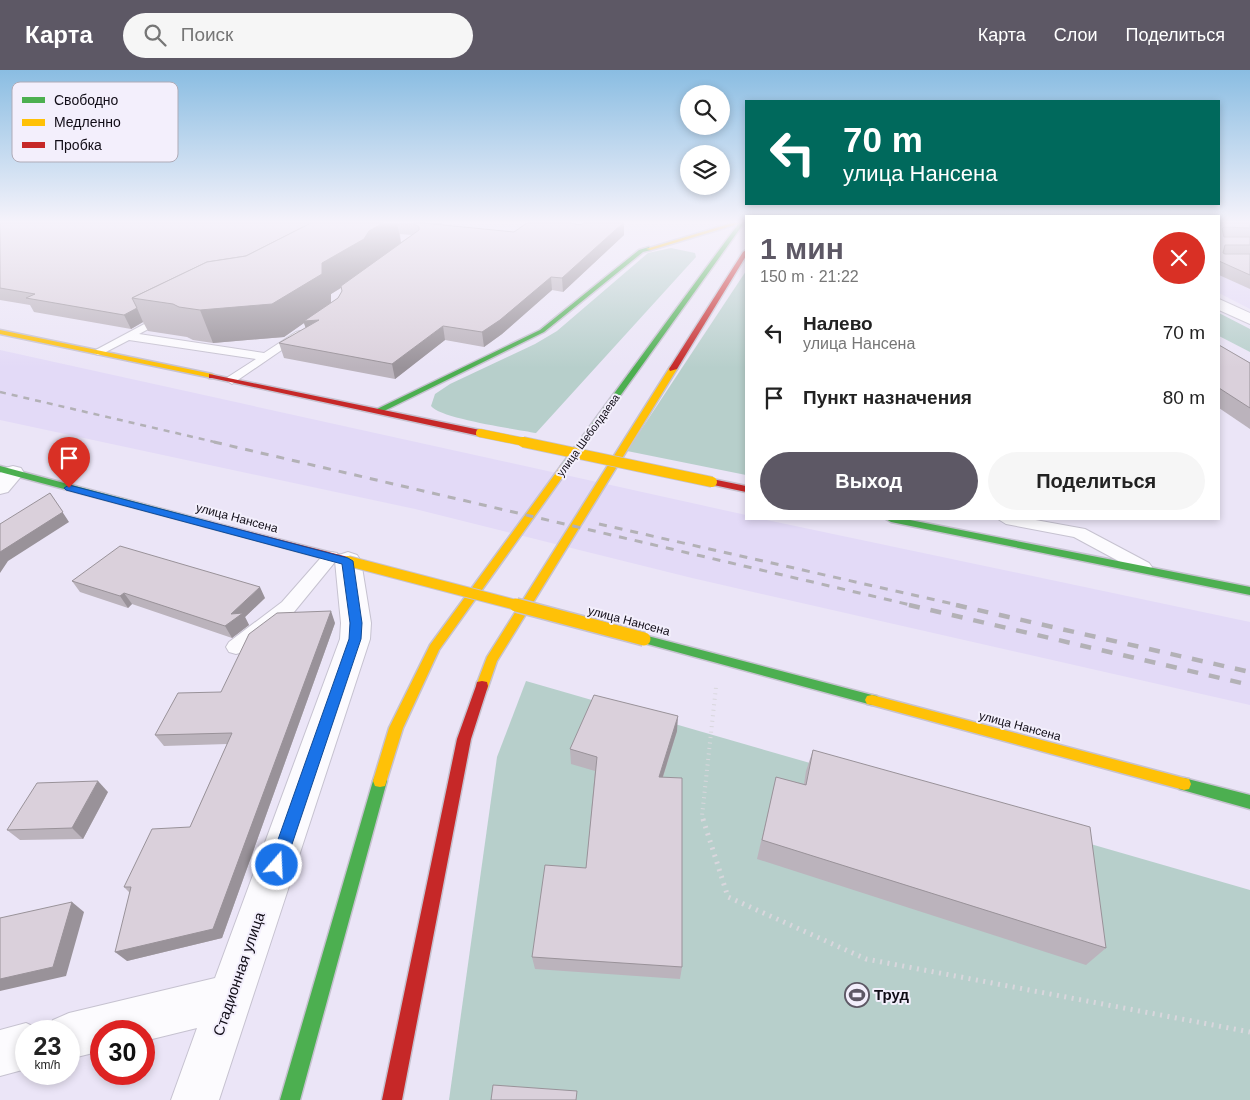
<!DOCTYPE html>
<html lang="ru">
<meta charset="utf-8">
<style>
:root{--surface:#fff;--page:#f6f6f6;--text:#222;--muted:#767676;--accent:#5d5865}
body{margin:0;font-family:Helvetica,sans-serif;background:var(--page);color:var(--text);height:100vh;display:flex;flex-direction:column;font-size:19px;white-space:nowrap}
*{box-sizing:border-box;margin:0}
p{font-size:16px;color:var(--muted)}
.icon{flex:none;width:28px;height:28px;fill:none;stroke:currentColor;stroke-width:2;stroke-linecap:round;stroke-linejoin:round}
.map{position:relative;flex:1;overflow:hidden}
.side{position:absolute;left:745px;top:145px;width:475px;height:305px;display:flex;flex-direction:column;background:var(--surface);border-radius:0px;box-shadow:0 2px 8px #0003}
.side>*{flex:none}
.hud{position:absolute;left:745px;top:30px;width:475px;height:105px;border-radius:0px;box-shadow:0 2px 8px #0003;background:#00695c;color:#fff;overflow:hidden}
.buttons{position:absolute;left:680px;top:15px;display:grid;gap:10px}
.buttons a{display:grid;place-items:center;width:50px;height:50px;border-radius:50%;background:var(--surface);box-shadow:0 2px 8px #0003;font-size:25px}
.speed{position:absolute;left:15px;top:950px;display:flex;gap:10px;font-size:25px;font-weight:700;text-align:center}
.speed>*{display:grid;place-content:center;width:65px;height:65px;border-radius:50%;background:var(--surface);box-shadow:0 2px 8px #0003;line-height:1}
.speed small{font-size:12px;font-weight:400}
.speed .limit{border:8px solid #d22;background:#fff;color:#111}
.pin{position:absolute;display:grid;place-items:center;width:42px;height:42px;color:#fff;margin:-51px -21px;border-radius:50% 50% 50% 0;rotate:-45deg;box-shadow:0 0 5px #0007}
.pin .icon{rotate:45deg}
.me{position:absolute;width:55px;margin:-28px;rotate:19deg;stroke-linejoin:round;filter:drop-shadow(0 0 4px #0008)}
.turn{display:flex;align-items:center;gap:18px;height:105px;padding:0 15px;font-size:22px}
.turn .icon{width:65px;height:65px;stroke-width:2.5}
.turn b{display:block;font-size:35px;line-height:42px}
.round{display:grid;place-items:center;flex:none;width:52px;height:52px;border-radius:26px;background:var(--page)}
.overview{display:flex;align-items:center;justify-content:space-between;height:85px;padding:0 15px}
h1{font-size:30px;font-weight:600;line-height:38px;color:var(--accent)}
.cta{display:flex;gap:10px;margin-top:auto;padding:10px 15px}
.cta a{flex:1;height:58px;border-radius:30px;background:var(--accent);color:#fff;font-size:20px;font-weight:600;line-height:58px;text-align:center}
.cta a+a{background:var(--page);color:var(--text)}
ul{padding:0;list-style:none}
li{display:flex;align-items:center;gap:15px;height:65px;padding:0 15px}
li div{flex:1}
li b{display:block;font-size:19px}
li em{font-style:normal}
header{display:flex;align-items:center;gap:30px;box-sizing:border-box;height:70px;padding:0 25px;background:var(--accent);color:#fff}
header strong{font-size:24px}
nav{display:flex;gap:28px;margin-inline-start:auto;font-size:18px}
.search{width:350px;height:45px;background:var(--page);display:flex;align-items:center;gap:12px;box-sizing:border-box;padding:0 18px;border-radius:28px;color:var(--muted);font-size:19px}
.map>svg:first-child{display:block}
</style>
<header>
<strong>Карта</strong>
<div class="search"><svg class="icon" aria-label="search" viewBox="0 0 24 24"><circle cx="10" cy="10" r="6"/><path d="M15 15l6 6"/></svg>Поиск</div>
<nav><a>Карта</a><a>Слои</a><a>Поделиться</a></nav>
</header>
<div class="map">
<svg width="1250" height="1030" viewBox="0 0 1250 1030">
<rect width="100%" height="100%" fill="#ebe5f7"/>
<!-- built -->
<g fill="#e3daf7">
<path d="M1233 153 1250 155V239L1219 223V156Z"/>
<path d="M0 280 746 445V449H762L1250 552V635L692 508 415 439 0 350Z"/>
</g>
<!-- green -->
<g fill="#b7cfcb">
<path d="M671 178 695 183 696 187 536 363C516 359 441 349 431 336L435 324 450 314 535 274 557 261 648 183Z"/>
<path d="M746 201V405L627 381Z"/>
<path d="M1219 243 1250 259V282L1219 266Z"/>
<path d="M526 611 1250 820V1030H449L497 687Z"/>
</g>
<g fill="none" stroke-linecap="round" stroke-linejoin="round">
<defs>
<g id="lane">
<path d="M165 243 169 244V248L139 264 264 283 296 262 300 261 305 264 232 314 226 310 228 307 256 289 129 270 102 284 98 285 92 282Z"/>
<path d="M998 449H1030L1085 459 1149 493 1152 497 1149 501H1137L1074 467 1006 454Z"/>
<path d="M331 482 337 483 339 487 294 542 243 582 236 584 229 582 226 577 229 572 282 532 325 483Z"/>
</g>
<g id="street">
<path d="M1219 229 1250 243V254L1219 240Z"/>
<path d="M13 396 21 398 24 403 8 422 0 424V403L5 398Z"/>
<path d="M348 482 357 485 361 491 371 553 370 569 219 1030H171L197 958 144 971V961H101V981L69 989V961H48L53 950 69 943 215 908 340 569 341 553 335 491 339 485Z"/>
<path d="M26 953 43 961H26V999L0 1006V960Z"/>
</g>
<g id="fast">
<path d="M739 153H744L567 400H561V396Z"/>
<path d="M649 177 651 180 643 182 544 262 382 342H376L375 340 540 260 639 180Z"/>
<path d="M0 396 211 452 212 454 207 457 0 402Z"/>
<path d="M886 449H905L1250 517V525L891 452Z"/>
<path d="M644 565 872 625 877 626 879 630 877 634 872 635 640 572 638 569 640 566Z"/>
<path d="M380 705 385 706 387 711 300 1030H280L373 711 375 706Z"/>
<path d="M1184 708 1250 725V739L1179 719 1177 714 1179 709Z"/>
</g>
<g id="slow">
<path d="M732 153H741L651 180 646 179Z"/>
<path d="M0 260 212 304 216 306 212 308 0 264Z"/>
<path d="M670 297 677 299 497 591 487 620 482 621 477 620 476 616 487 587Z"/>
<path d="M564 395 569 398 439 580 403 658 385 716 380 717 375 716 373 711 389 658 430 575 561 396Z"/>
<path d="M872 625 1184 708 1189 709 1191 714 1189 719 1184 720 872 635 867 634 865 630 867 626Z"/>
</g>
<g id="jam">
<path d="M746 180V186L677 299 670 301 669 299 743 182Z"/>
<path d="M209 304 480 360 484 363 480 366 212 308H209Z"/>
<path d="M712 409 746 416V422L709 414 707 412Z"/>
<path d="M207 451 352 488 353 491 348 495 203 456 202 454 203 452Z"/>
<path d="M482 611 487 612 488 616 471 669 402 1030H382L457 669 476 616 477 612Z"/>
</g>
</defs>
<!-- lane casing -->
<use href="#lane" stroke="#c6c2d0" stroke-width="2"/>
<!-- street casing -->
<use href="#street" stroke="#c6c2d0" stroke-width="2"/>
<!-- fast casing -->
<use href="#fast" stroke="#c6c2d0" stroke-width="3"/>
<!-- slow casing -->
<use href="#slow" stroke="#c6c2d0" stroke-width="3"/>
<!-- jam casing -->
<use href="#jam" stroke="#c6c2d0" stroke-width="3"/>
<!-- path-far1 -->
<path stroke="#d9d7dd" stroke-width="4" stroke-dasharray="1 4.5" stroke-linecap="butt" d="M703 750 702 746 716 617"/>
<!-- path -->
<path stroke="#d9d7dd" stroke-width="5" stroke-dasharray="2 5.5" stroke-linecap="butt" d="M703 749 728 827 866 889 1250 962"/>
<!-- lane -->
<use href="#lane" fill="#fcfbfe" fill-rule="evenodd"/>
<!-- street -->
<use href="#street" fill="#fcfbfe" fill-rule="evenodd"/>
<!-- fast -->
<use href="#fast" fill="#4caf50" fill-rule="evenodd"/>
<!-- slow -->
<use href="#slow" fill="#ffc107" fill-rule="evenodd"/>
<!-- jam -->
<use href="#jam" fill="#c62828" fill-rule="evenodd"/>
<!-- rail-far2 -->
<path stroke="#b3b1b6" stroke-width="2.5" stroke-dasharray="6 6" stroke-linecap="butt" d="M0 322 219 373"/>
<!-- rail-far1 -->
<g stroke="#b3b1b6" stroke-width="3" stroke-dasharray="8 8" stroke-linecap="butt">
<path d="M214 372 915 536"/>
<path d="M599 454 962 536"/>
</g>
<!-- rail -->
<g stroke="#b3b1b6" stroke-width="4.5" stroke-dasharray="11 11" stroke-linecap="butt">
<path d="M909 535 1250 615"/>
<path d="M956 535 1250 602"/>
</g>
<defs>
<path id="slow-bridge-far2" d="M480 363 529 373"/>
<g id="slow-bridge-far1">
<path d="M523 372 712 412"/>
<path d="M348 491 520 536"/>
</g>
<path id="slow-bridge" d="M516 535 644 569"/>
</defs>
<!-- slow-bridge-far2 casing -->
<use href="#slow-bridge-far2" stroke="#c6c2d0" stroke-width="9" stroke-linecap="butt"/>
<!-- slow-bridge-far1 casing -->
<use href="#slow-bridge-far1" stroke="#c6c2d0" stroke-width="12" stroke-linecap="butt"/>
<!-- slow-bridge casing -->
<use href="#slow-bridge" stroke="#c6c2d0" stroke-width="16" stroke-linecap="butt"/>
<!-- slow-bridge-far2 -->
<use href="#slow-bridge-far2" stroke="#ffc107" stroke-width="8"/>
<!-- slow-bridge-far1 -->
<use href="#slow-bridge-far1" stroke="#ffc107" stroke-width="10"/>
<!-- slow-bridge -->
<use href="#slow-bridge" stroke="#ffc107" stroke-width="13"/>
</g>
<!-- wall -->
<g fill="#bbb3bc" fill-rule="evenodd">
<path d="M0 153H443L440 155 514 162 624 165 563 222 552 220 502 264 484 277 445 270 395 309 284 288 279 273 306 258 304 253 284 267 213 273 193 270 187 267 148 261 143 252 131 259 34 242 30 235 0 230ZM400 164 412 165 401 172ZM341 218 342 221 338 228 331 233V224Z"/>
<path d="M1219 153H1250V219L1219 205Z"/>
<path d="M1219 275 1250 293V359L1219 338Z"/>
<path d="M72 511 265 528 245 547 249 555 232 568 132 534 128 538 80 522Z"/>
<path d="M335 553 222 868 127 891 130 823 124 817 190 757 227 674 164 676 155 665 221 622Z"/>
<path d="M677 661 663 707 682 897 680 909 535 899 532 887 586 798 595 701 571 694 570 679Z"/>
<path d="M813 680 1106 878 1086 895 757 789 776 707 804 714 806 701Z"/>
<path d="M108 722 83 769 20 770 7 760Z"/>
</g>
<!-- shaded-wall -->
<g fill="#999299">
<path d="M383 153H397L401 173 371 199 331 224V235L319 250 308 265 304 253 284 267 213 273 200 240 322 193 369 161Z"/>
<path d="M423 153H443L425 166Z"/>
<path d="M623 153H624V165L563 222 562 208Z"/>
<path d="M551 207 552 220 502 264 484 277 482 262Z"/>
<path d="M137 238 143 252 131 259 124 245Z"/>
<path d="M443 256 445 270 395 309 392 294Z"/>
<path d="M50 423 69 452 8 491 0 503V482Z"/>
<path d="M260 517 265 528 245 547 249 555 232 568 225 556 231 544Z"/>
<path d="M124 523 132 534 128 538 120 526Z"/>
<path d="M331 541 335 553 222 868 127 891 115 882Z"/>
<path d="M678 646 677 661 658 722 659 707Z"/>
<path d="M98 711 108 722 83 769 72 758Z"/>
<path d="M72 832 84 842 66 906 0 921V909Z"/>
</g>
<!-- building -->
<g fill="#dad0db" stroke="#999299">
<path d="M0 153H311L246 186 207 192 132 228 137 238 124 245 26 228 35 224 0 218Z"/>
<path d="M311 153H383L369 161 364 169 322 193V204L272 234 200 240 179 237 173 234 132 228 207 192 246 186Z"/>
<path d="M414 153H423L514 162 527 153H570L581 155 583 153H623L562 208 551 207 500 250 482 262 443 256 392 294 279 273 319 250 304 251 338 228 342 221 341 216 419 160V157Z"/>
<path d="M1219 153H1250V158L1224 157 1222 159 1224 167H1250V175H1225L1223 183 1225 184H1250V205L1219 191Z"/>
<path d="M1219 275 1250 293V338L1219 318Z"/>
<path d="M50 423 63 442 0 482V454Z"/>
<path d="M120 476 260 517 231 544 243 543 225 556 124 523 120 526 72 511Z"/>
<path d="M331 541 213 859 115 882 131 817H124L152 759 190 757 232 663 155 665 178 623 221 622 249 564 277 543Z"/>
<path d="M594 625 678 646 659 707 682 708V897L532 887 545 795 586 798 597 687 570 679Z"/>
<path d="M813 680 1090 757 1106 878 762 770 776 707 806 715Z"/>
<path d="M98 711 72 758 7 760 37 713Z"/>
<path d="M72 832 53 897 0 909V848Z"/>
<path d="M493 1015 577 1021 576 1030H491Z"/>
</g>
<!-- sky -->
<linearGradient id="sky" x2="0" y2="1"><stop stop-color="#8abde2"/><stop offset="0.51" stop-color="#f6f3fb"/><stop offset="1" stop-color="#f6f3fb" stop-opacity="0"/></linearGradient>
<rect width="1250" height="298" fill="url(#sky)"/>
<!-- route -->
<path fill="#1a73e8" stroke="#114b97" d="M69 415 348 488 353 491 362 553 361 569 283 801 277 803 271 801 269 795 349 569 350 553 342 494 66 420 64 418Z"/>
<!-- icons -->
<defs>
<symbol id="stadium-ring" viewBox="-11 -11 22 22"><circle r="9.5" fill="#f3effc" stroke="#5d5865" stroke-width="1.5"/><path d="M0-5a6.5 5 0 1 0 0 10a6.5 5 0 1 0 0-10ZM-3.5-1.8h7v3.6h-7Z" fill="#5d5865"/></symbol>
</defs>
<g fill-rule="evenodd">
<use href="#stadium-ring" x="843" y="911" width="28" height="28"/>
</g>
<g text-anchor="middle" stroke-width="4" stroke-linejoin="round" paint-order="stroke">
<!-- far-street labels -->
<g font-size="11" fill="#100c16" stroke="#f3effc">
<text transform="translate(588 365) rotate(-54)" y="4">улица Шеболдаева</text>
</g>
<!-- street labels -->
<g font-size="12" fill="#100c16" stroke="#f3effc">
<text transform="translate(237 448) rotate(15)" y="4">улица Нансена</text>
<text transform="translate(629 551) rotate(15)" y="4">улица Нансена</text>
<text transform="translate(1020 656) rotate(15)" y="4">улица Нансена</text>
</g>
<!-- near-street labels -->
<g font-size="15" fill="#100c16" stroke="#f3effc">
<text transform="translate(239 904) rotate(-71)" y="5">Стадионная улица</text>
</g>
<!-- near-poi labels -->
<g font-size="15" font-weight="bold" fill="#100c16" stroke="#f3effc" text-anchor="start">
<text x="874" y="930">Труд</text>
</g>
</g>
<!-- legend -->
<rect x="12" y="12" width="166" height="80" rx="8" fill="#f3effc" stroke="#afabb7" stroke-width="1"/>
<rect x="22" y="27" width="23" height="6" fill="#4caf50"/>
<rect x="22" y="49" width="23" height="7" fill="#ffc107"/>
<rect x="22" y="72" width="23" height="6" fill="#c62828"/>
<g font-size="14" fill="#100c16">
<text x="54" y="35">Свободно</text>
<text x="54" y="57">Медленно</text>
<text x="54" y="80">Пробка</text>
</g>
</svg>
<div class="buttons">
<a><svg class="icon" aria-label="search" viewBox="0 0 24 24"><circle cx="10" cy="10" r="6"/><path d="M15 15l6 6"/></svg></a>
<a><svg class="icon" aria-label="layers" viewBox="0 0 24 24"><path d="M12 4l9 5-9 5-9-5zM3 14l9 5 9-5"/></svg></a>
</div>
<div class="speed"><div>23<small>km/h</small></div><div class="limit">30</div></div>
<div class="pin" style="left:69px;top:418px;background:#d93025"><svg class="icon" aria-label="arrive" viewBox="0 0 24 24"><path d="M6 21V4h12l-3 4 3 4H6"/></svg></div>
<svg class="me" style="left:277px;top:795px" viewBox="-20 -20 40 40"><circle r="17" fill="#1a73e8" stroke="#fff" stroke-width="3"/><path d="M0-11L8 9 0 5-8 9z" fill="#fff"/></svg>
<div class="hud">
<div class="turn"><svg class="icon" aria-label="left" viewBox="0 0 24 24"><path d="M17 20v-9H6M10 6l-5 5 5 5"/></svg><div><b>70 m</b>улица Нансена</div></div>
</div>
<section class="side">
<div class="overview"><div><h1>1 мин</h1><p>150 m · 21:22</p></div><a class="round" style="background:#d93025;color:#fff"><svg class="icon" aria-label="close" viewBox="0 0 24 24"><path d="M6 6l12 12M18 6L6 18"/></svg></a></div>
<ul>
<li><svg class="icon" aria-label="left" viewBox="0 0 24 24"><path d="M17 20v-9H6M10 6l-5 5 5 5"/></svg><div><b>Налево</b><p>улица Нансена</p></div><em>70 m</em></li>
<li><svg class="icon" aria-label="arrive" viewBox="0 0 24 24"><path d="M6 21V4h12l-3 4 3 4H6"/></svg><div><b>Пункт назначения</b></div><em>80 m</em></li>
</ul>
<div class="cta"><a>Выход</a><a>Поделиться</a></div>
</section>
</div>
